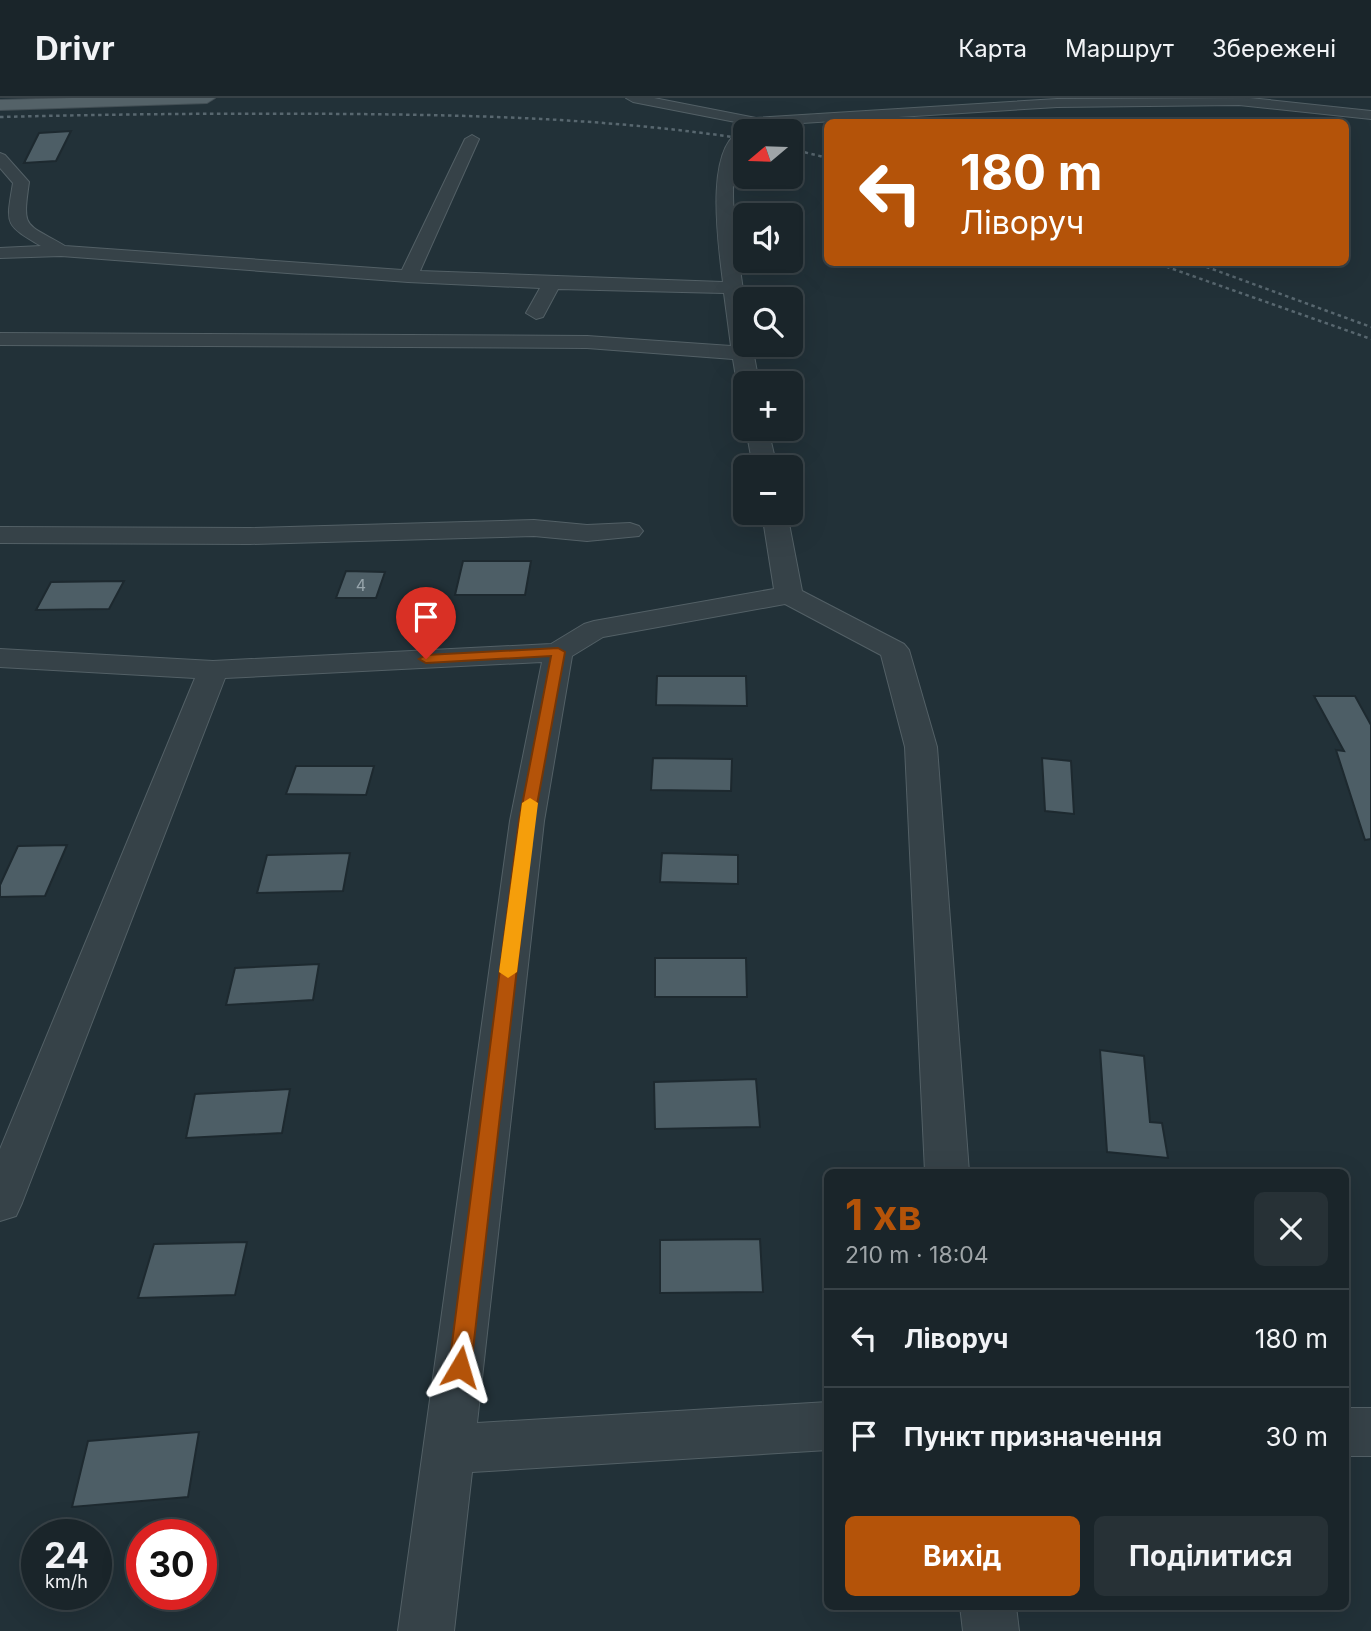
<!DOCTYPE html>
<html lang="uk">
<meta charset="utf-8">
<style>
:root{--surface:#1a252a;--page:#273136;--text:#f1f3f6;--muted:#9fa5a8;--line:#384247;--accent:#b45309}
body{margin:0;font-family:Inter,sans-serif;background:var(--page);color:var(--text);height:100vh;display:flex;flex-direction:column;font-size:26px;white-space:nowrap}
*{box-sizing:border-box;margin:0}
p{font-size:23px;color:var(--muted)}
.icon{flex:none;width:38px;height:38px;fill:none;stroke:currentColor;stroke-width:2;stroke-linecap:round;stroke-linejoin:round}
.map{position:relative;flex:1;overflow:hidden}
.side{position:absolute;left:824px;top:1071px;width:525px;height:441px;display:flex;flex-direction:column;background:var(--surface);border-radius:10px;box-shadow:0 7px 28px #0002,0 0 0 2px var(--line)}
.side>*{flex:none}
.hud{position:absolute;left:824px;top:21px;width:525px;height:147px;border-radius:10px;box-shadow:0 7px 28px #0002,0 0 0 2px var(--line);background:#b45309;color:#fff;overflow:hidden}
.needle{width:46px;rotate:251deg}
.buttons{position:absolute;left:733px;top:21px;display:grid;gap:14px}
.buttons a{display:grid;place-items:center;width:70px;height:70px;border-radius:10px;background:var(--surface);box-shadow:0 7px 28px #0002,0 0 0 2px var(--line);font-size:35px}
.speed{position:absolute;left:21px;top:1421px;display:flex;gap:14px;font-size:35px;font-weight:700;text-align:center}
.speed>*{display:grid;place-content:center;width:91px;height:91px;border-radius:50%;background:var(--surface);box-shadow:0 7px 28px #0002,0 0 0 2px var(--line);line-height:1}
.speed small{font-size:18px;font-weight:400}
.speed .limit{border:10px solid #d22;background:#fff;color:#111}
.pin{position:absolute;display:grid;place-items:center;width:60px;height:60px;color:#fff;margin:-72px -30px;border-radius:50% 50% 50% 0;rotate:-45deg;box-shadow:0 0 7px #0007}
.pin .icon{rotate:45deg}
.me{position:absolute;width:77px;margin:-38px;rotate:7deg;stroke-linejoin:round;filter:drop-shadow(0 0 5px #0008)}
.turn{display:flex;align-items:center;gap:24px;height:147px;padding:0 21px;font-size:32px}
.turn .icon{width:91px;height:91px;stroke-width:2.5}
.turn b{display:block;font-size:49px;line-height:60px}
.round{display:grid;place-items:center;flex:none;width:74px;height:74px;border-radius:10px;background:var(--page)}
.head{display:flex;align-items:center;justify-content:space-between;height:119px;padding:0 21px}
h1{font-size:42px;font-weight:700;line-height:52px;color:var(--accent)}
.primary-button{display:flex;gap:14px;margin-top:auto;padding:14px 21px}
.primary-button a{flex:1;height:80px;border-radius:10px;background:var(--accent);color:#fff;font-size:28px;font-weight:700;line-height:80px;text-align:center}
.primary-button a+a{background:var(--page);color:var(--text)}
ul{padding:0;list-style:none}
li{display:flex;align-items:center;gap:21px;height:98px;padding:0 21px;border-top:2px solid var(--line)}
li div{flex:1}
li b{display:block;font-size:26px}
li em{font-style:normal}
header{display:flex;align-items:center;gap:42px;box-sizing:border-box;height:98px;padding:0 35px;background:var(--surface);border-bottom:2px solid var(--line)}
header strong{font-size:33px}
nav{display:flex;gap:38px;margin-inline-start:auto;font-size:24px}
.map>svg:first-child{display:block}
</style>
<header>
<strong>Drivr</strong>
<nav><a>Карта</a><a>Маршрут</a><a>Збережені</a></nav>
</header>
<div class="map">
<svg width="1371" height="1533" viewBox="0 0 1371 1533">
<rect width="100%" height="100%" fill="#223138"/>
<!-- building -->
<g fill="#4d5e66" stroke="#1d292f" stroke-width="2">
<path d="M71 33 56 63 24 65 39 35Z"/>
<path d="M463 463H531L525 497H455Z"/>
<path d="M346 473 385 474 376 500H336Z"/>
<path d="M124 483 109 511 36 512 51 484Z"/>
<path d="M657 578H746L747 608 656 607Z"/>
<path d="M1314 598H1355L1371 627V741L1365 742 1336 652 1344 653Z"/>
<path d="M653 660 732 661 731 693 651 692Z"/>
<path d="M1042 660 1071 663 1074 716 1045 713Z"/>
<path d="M296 668H374L366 697 286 696Z"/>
<path d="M67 747 45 798 0 799V787L18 748Z"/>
<path d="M350 755 343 793 257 795 267 757Z"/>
<path d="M662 755 738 757V786L660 784Z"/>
<path d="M655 860H746L747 899H655Z"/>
<path d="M319 866 313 902 226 907 235 870Z"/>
<path d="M1100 952 1144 958 1150 1024 1162 1025 1168 1060 1107 1054Z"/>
<path d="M756 981 760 1029 655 1031 654 984Z"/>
<path d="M290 991 282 1035 186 1040 195 996Z"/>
<path d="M760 1141 763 1194 660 1195V1142Z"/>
<path d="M247 1144 235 1197 138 1200 154 1146Z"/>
<path d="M199 1334 188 1399 72 1409 88 1343Z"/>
</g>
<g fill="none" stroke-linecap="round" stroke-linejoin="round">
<defs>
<g id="minor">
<path d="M626 0H654L756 20 1057 1 1250 0 1371 13V21L1239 7 1057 9 756 28 633 4Z"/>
<path d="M746 31 752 33H746V43C719 69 742 173 745 209 747 221 746 234 746 247H752L759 285H746V291L737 285 733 261 587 250 0 247V235L587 238 731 248 724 195 558 191 543 219 536 221 526 215 540 190 408 184 61 158 0 160V150L41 148C4 126 6 127 13 85L0 70V55L5 57 29 84C22 133 25 124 65 148L402 172 465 41 472 37 479 41 420 173 723 184C719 150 702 42 746 31Z"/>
<path d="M746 331H768L777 369H753Z"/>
<path d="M762 415H787L802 493 904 546 909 552 937 649 969 1074H925L905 649 881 557 785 506 603 539 572 558 544 723 477 1325 828 1304V1352L472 1374 454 1533H398L510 723 542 564 225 580 22 1105 16 1118 0 1123V1051L195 580 0 569V551L213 563 551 546 584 526 594 523 774 491Z"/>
<path d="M534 422 587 427 630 425 639 428 643 433 639 438 587 443 534 438 250 446 0 445V429L250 430Z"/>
<rect x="1346" y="1310" width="25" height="48"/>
<path d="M960 1508H1016L1019 1533H963Z"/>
</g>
<path id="major" d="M72 0H215L207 5 0 12V2Z"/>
</defs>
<!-- minor casing -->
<use href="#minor" stroke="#536066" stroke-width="2"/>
<!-- major casing -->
<use href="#major" stroke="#424e54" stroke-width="2"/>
<!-- minor -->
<use href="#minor" fill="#364248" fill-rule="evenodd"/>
<!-- major -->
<use href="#major" fill="#546268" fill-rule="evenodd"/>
<!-- rail -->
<g stroke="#58676f" stroke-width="2.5" stroke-dasharray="3.5 3.5" stroke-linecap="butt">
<path d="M0 19C117 16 233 15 350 16 483 17 614 21 746 41"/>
<path d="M791 51 828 60"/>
<path d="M1153 164 1371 241"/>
<path d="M1193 164 1371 229"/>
</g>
</g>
<!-- route -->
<path fill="#b45309" stroke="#753606" stroke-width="2" d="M558 550 565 554 534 723 471 1269 468 1276 460 1279 452 1276 449 1269 519 723 551 558 426 565 419 561 426 557Z"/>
<!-- slow -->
<path fill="#f59e0b" d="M530 700 538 705 517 874 508 880 499 874 522 705Z"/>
<g text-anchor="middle" stroke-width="5" stroke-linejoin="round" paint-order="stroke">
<!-- far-number labels -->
<g font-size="16" fill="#97a5ac">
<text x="361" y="493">4</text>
</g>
</g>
</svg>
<div class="buttons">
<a><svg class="needle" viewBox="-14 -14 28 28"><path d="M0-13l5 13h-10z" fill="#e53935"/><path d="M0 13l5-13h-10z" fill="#9fa5a8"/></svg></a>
<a><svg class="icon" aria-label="sound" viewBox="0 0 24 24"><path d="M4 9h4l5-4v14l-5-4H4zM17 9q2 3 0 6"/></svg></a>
<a><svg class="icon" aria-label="search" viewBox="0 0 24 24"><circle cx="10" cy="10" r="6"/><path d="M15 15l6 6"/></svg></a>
<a>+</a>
<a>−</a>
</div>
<div class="speed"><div>24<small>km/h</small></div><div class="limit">30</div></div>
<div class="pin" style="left:426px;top:561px;background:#d93025"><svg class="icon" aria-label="arrive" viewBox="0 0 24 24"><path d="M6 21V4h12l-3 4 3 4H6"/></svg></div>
<svg class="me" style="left:460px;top:1269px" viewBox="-20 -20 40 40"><path d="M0-17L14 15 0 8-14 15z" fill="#b45309" stroke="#fff" stroke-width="4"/></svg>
<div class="hud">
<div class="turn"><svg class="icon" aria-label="left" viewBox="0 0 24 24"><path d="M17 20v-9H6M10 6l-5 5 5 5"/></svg><div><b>180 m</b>Ліворуч</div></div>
</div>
<section class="side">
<div class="head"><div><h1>1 хв</h1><p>210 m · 18:04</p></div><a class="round"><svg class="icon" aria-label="close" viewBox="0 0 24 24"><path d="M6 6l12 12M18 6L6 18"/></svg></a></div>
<ul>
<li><svg class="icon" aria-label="left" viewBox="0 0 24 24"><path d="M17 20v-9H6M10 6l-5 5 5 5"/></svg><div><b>Ліворуч</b></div><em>180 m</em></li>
<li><svg class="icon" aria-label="arrive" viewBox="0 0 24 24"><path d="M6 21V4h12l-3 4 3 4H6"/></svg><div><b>Пункт призначення</b></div><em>30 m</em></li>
</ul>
<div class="primary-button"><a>Вихід</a><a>Поділитися</a></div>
</section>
</div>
